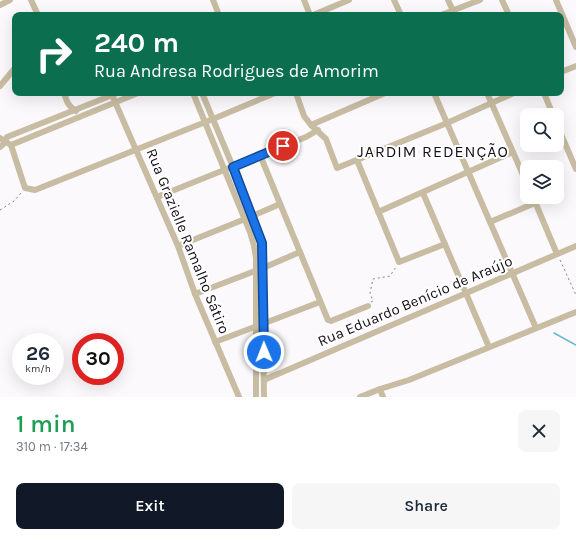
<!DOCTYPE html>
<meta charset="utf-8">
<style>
:root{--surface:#fff;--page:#f6f6f7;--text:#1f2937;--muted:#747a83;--accent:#111827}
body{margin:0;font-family:Karla,sans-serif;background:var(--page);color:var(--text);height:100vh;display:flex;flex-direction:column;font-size:15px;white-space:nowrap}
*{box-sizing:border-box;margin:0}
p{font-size:13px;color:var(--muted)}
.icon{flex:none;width:22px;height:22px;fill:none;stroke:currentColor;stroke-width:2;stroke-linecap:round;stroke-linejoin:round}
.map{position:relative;height:397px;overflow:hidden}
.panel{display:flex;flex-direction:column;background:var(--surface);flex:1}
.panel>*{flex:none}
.top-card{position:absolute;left:12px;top:12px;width:552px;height:84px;border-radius:8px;box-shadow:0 4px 16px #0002;background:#0b6e4f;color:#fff;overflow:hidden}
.fabs{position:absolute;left:520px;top:108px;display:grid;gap:8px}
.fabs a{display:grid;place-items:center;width:44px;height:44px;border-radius:8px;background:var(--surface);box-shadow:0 4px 16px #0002;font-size:20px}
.speed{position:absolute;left:12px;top:333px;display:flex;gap:8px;font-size:20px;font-weight:700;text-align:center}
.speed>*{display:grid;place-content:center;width:52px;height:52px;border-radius:50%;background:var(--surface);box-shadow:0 4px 16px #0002;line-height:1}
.speed small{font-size:10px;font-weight:400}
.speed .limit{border:6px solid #d22;background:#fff;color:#111}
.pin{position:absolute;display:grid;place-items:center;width:34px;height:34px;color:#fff;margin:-17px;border:2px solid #fff;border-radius:50%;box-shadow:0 1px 4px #0007}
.me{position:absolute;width:44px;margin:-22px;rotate:359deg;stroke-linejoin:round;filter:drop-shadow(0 0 3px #0008)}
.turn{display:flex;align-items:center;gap:14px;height:84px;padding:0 16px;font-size:18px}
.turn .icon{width:52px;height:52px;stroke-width:2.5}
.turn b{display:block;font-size:28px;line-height:34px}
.round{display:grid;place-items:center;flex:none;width:42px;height:42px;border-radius:8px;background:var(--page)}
.head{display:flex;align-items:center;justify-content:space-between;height:68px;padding:0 16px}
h1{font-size:24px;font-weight:600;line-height:30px;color:#1e9e55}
.primary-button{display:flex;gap:8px;margin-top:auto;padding:8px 16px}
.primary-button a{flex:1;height:46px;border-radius:8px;background:var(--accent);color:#fff;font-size:16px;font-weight:600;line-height:46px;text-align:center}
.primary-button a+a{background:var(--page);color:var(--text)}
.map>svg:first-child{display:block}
</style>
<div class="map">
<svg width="576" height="397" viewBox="0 0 576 397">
<rect width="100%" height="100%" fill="#fcf9fd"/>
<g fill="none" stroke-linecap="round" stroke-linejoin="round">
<!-- stream -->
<path stroke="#64b8c9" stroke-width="1.5" d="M554 333 576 345"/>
<!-- path -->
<g stroke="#848186" stroke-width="1" stroke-dasharray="2 3" stroke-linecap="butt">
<path d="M0 210 14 201 21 193"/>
<path d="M560 260 576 295"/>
<path d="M371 302 373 301 370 293 373 279 390 276 396 267"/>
</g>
<!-- street -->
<g stroke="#c8bda3" stroke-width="6">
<path d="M31 0 38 15"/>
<path d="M213 0 219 15"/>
<path d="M304 0 310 15"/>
<path d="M394 0 401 15"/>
<path d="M448 0 455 15"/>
<path d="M502 0 509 15"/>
<path d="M556 0 576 47"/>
<path d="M0 5 10 0"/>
<path d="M313 15 349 0"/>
<path d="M441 15 480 0"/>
<path d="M561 72 576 66"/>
<path d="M0 86 15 68"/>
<path d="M64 93C67 102 68 106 76 111"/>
<path d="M193 93 250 232 254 246 256 258V397"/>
<path d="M202 93 233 167 262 243 264 397"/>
<path d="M296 93 304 116 311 125 326 139 337 168 447 123 514 93"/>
<path d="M434 93 536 328"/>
<path d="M487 93 527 184"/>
<path d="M544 93 553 115"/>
<path d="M112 95 178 246 195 294 239 397"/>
<path d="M311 125 385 93"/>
<path d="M557 125 576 169"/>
<path d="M0 138 6 142 0 147"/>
<path d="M11 145 25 188 35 190 213 119 275 93"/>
<path d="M11 145 138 93"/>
<path d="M11 145 6 142V139L7 137 115 94"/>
<path d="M260 155 328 320 331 321 368 306"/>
<path d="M357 160 399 262 445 244"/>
<path d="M423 193 489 347"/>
<path d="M157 197 306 137 318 130"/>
<path d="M533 197 557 254"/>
<path d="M378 212 513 152"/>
<path d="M252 216 280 204"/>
<path d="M490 222 535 203"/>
<path d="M178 246 245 219"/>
<path d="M263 268 300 252"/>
<path d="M195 294 255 271"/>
<path d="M215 342 320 302"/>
<path d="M264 380 576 246"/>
<path d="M380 389 383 397"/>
<path d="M360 397 380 389 409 380 576 312"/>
</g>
</g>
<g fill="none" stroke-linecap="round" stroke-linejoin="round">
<defs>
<path id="route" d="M264 352 262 243 233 167 283 146"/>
</defs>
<!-- route casing -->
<use href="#route" stroke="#114b97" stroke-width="10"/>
<!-- route -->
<use href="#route" stroke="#1a73e8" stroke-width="7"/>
</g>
<g text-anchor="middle" stroke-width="4" stroke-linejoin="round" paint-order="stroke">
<!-- street labels -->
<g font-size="15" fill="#141016" stroke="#fff">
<text transform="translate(188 241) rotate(68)" y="5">Rua Grazielle Ramalho Sátiro</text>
<text transform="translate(415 301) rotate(-23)" y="5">Rua Eduardo Benício de Araújo</text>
</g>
<!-- neighbourhood labels -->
<g font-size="16" letter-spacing="1" fill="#141016" stroke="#fff">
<text x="433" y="157">JARDIM REDENÇÃO</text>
</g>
</g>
</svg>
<div class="fabs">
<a><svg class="icon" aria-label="search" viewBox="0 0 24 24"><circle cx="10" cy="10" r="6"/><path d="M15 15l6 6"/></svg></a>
<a><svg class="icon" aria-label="layers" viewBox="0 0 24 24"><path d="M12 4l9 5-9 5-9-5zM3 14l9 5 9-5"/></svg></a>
</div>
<div class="speed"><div>26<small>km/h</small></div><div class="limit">30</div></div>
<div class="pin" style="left:283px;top:146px;background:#d93025"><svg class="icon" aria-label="arrive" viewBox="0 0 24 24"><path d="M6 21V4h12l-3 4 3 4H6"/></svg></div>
<svg class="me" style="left:264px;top:352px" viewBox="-20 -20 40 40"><circle r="17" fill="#1a73e8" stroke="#fff" stroke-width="3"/><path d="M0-11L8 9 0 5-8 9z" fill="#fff"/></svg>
<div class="top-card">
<div class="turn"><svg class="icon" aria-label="right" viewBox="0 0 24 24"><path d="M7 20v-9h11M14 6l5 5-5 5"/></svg><div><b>240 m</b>Rua Andresa Rodrigues de Amorim</div></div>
</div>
</div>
<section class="panel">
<div class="head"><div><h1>1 min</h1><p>310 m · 17:34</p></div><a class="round"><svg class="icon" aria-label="close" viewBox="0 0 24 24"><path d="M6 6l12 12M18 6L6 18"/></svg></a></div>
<div class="primary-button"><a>Exit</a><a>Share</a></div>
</section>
